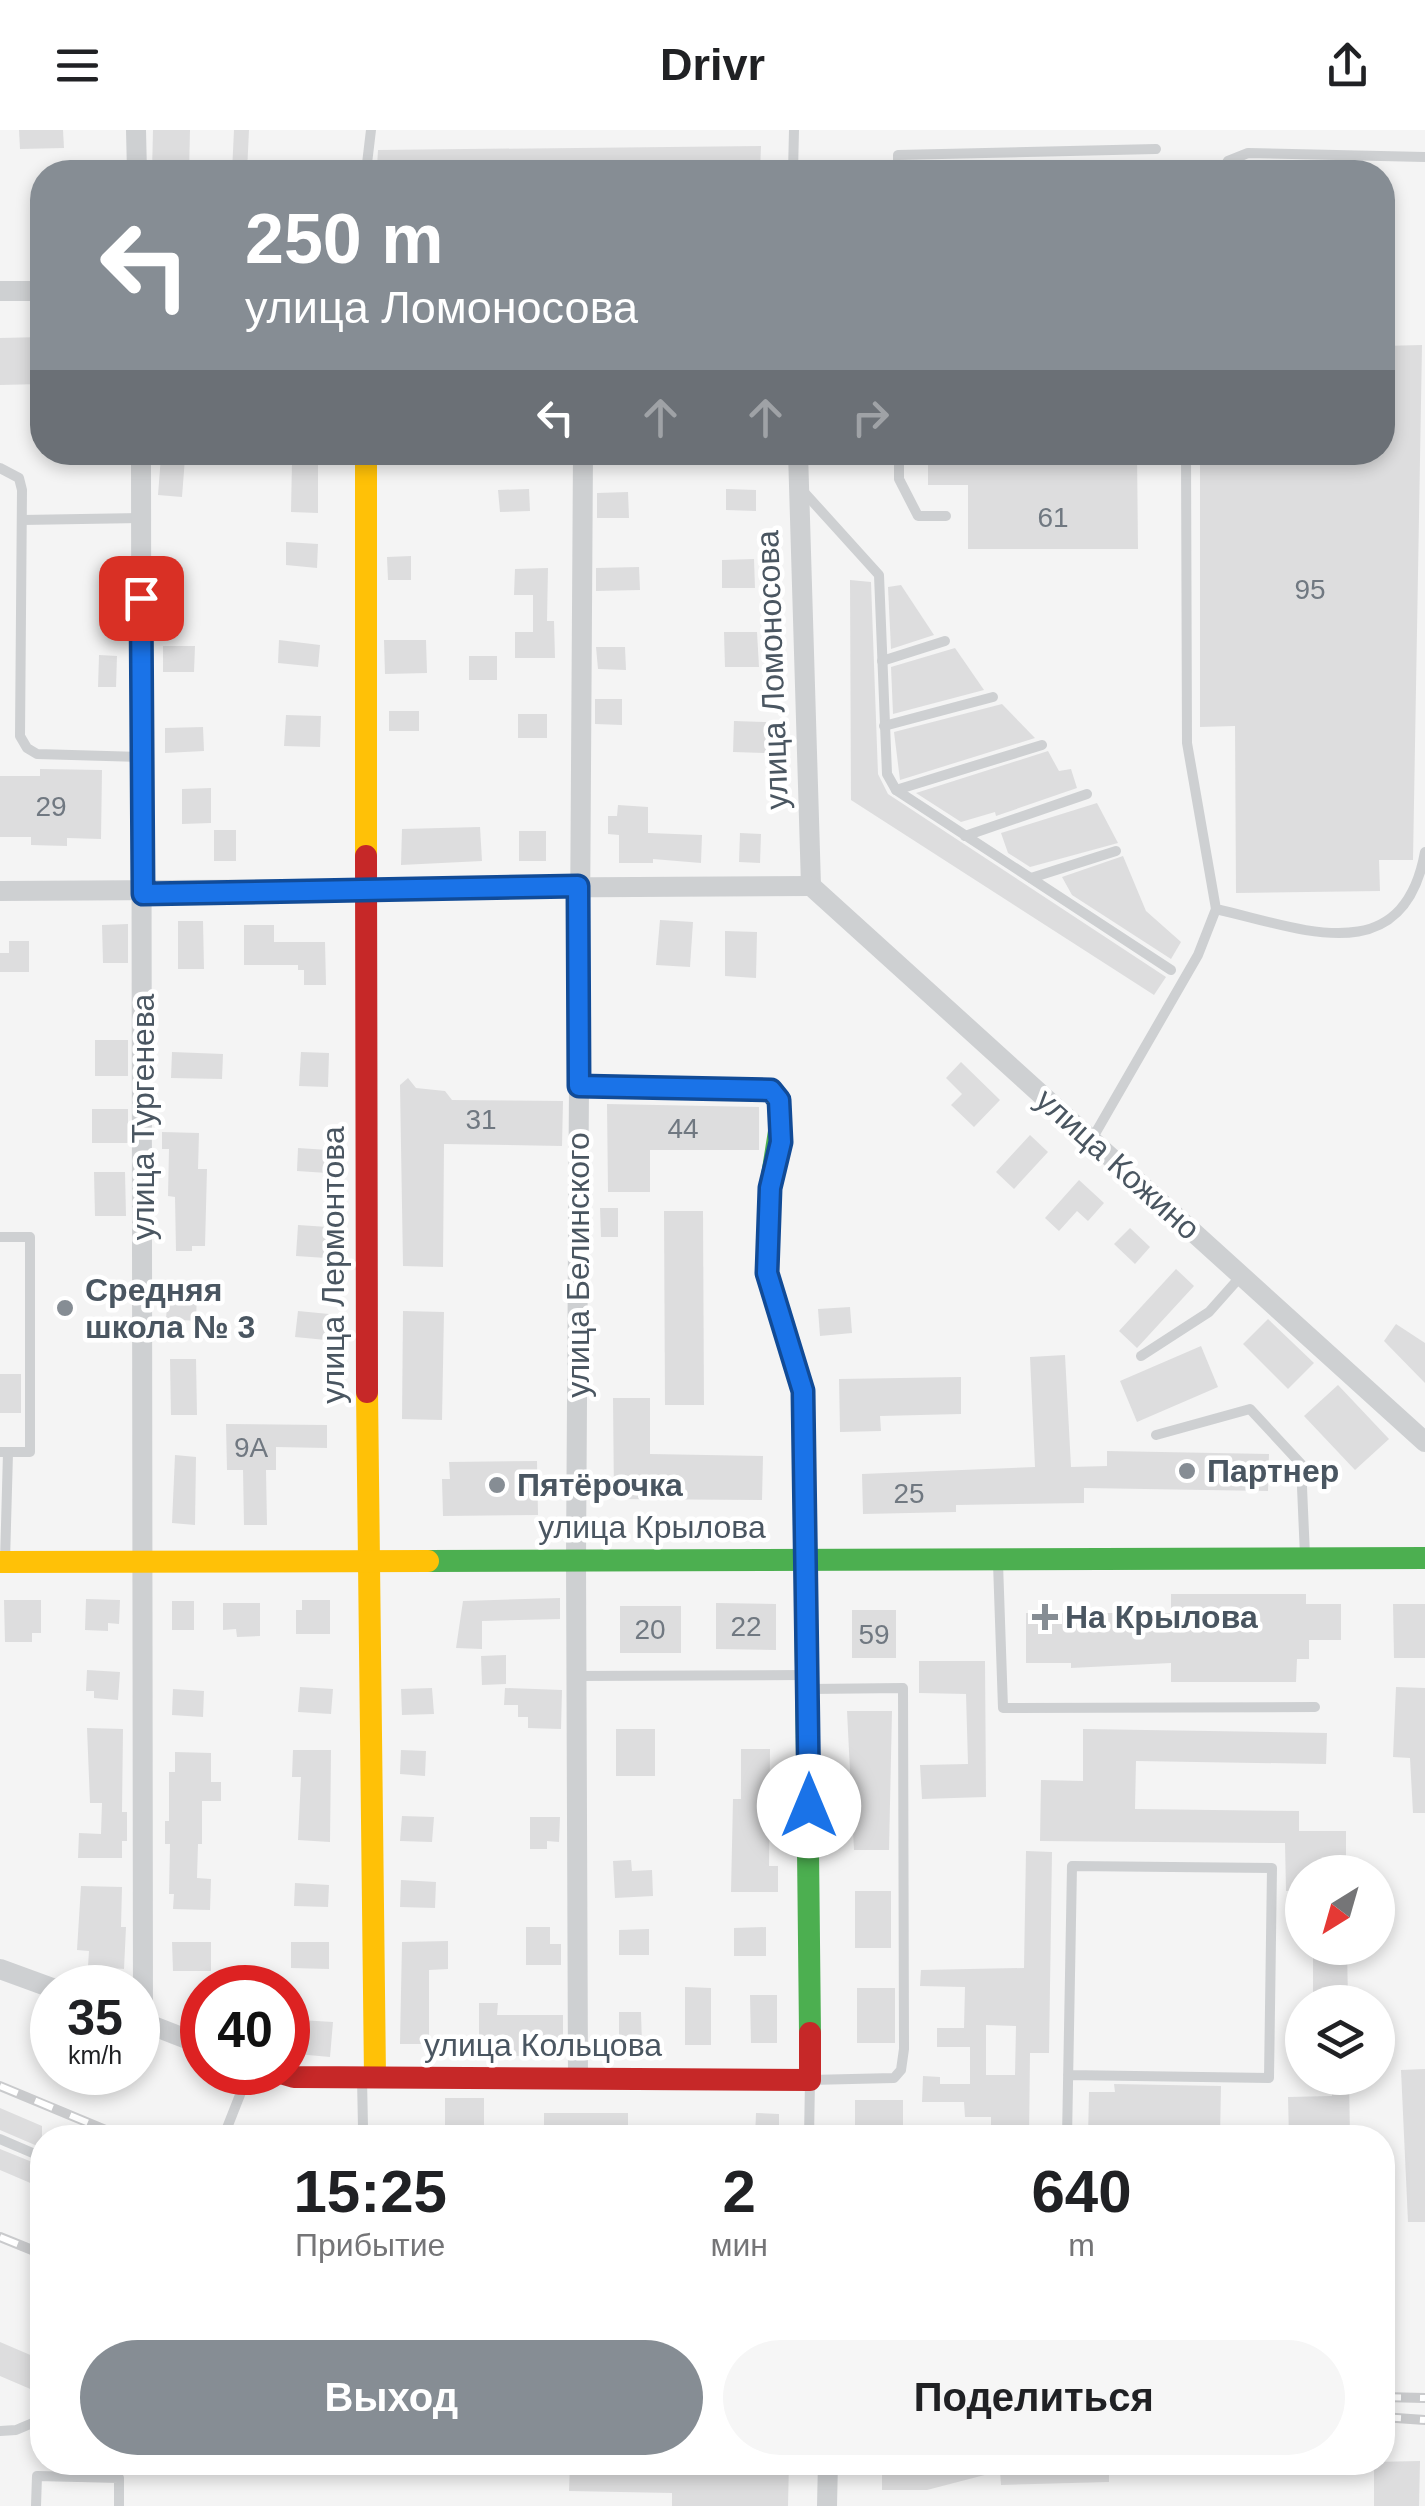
<!DOCTYPE html>
<html lang="ru">
<meta charset="utf-8">
<style>
:root{--surface:#fff;--page:#f6f6f6;--text:#202124;--muted:#757577;--accent:#868d94}
body{margin:0;font-family:Arial,sans-serif;background:var(--page);color:var(--text);height:100vh;display:flex;flex-direction:column;font-size:38px;white-space:nowrap}
*{box-sizing:border-box;margin:0}
p{font-size:32px;color:var(--muted)}
.icon{flex:none;width:55px;height:55px;fill:none;stroke:currentColor;stroke-width:2;stroke-linecap:round;stroke-linejoin:round}
.map{position:relative;flex:1;overflow:hidden}
.details{position:absolute;left:30px;top:1995px;width:1365px;height:350px;display:flex;flex-direction:column;background:var(--surface);border-radius:40px;box-shadow:0 5px 15px #0003}
.details>*{flex:none}
.hud{position:absolute;left:30px;top:30px;width:1365px;height:305px;border-radius:40px;box-shadow:0 5px 15px #0003;background:#868d94;color:#fff;overflow:hidden}
.needle{width:65px;rotate:217deg}
.fabs{position:absolute;left:1285px;top:1725px;display:grid;gap:20px}
.fabs a{display:grid;place-items:center;width:110px;height:110px;border-radius:50%;background:var(--surface);box-shadow:0 5px 15px #0003;font-size:50px}
.speed{position:absolute;left:30px;top:1835px;display:flex;gap:20px;font-size:50px;font-weight:700;text-align:center}
.speed>*{display:grid;place-content:center;width:130px;height:130px;border-radius:50%;background:var(--surface);box-shadow:0 5px 15px #0003;line-height:1}
.speed small{font-size:25px;font-weight:400}
.speed .limit{border:15px solid #d22;background:#fff;color:#111}
.pin{position:absolute;display:grid;place-items:center;width:85px;height:85px;color:#fff;margin:-42px;border-radius:20px;box-shadow:0 5px 15px #0006}
.me{position:absolute;width:110px;margin:-55px;rotate:0deg;stroke-linejoin:round;filter:drop-shadow(0 0 8px #0008)}
.turn{display:flex;align-items:center;gap:35px;height:210px;padding:0 50px;font-size:45px}
.turn .icon{width:130px;height:130px;stroke-width:2.5}
.turn b{display:block;font-size:70px;line-height:85px}
.lanes{display:flex;align-items:center;height:95px;padding:0 50px;background:#0003;justify-content:center;gap:50px;direction:ltr}
.lanes .off{opacity:.35}
.eta{display:flex;justify-content:space-evenly;align-items:center;height:170px;text-align:center}
.eta b{font-size:60px;font-weight:700;line-height:70px}
.button{display:flex;gap:20px;margin-top:auto;padding:20px 50px}
.button a{flex:1;height:115px;border-radius:60px;background:var(--accent);color:#fff;font-size:40px;font-weight:700;line-height:115px;text-align:center}
.button a+a{background:var(--page);color:var(--text)}
header{display:flex;justify-content:space-between;align-items:center;height:130px;padding:0 50px;background:var(--surface);font-size:45px;font-weight:700}
.map>svg:first-child{display:block}
</style>
<header><svg class="icon" aria-label="menu" viewBox="0 0 24 24"><path d="M4 6h16M4 12h16M4 18h16"/></svg>Drivr<svg class="icon" aria-label="share" viewBox="0 0 24 24"><path d="M12 15V3M7 8l5-5 5 5M5 13v7h14v-7"/></svg></header>
<div class="map">
<svg width="1425" height="2376" viewBox="0 0 1425 2376">
<rect width="100%" height="100%" fill="#f4f4f4"/>
<!-- building -->
<g fill="#ddddde" fill-rule="evenodd">
<path d="M19 0H63L64 18 20 19Z"/>
<path d="M153 0H190L189 42H152Z"/>
<path d="M234 0H249L247 42H232Z"/>
<path d="M761 16 760 42H742L736 37H377L378 20Z"/>
<path d="M42 207V254L0 255V208Z"/>
<path d="M1422 215 1413 730H1379L1380 761 1236 763 1235 596 1200 597V322H1382V216Z"/>
<path d="M928 322H1137L1138 419H968V355H928Z"/>
<path d="M161 326 185 328 182 367 158 365Z"/>
<path d="M292 331 318 332V383L291 382Z"/>
<path d="M529 359 530 381 500 382 498 360Z"/>
<path d="M726 359 756 360V381L726 380Z"/>
<path d="M628 362 629 388H597V363Z"/>
<path d="M286 412 318 414 317 438 286 435Z"/>
<path d="M411 426V450H388L387 427Z"/>
<path d="M754 429 755 458H722V430Z"/>
<path d="M162 435 183 437 181 461 160 459Z"/>
<path d="M639 437 640 460 596 461V438Z"/>
<path d="M548 438 547 491H554L555 528H515V502H533V465H514L515 439Z"/>
<path d="M850 450 871 452 878 644 888 664 1166 847 1154 865 851 670Z"/>
<path d="M901 455 934 505 891 519 888 457Z"/>
<path d="M724 502H757L759 537H725Z"/>
<path d="M279 510 320 515 318 537 278 533Z"/>
<path d="M384 510H426L427 543 385 544Z"/>
<path d="M163 516H195L194 542H163Z"/>
<path d="M596 517H625L626 540 598 539Z"/>
<path d="M955 518 984 560 893 584 891 537Z"/>
<path d="M99 525 117 526 116 557H98Z"/>
<rect x="469" y="526" width="28" height="24"/>
<path d="M595 569H622V595L595 594Z"/>
<path d="M1002 574 1035 608 900 650 894 602Z"/>
<rect x="389" y="581" width="30" height="20"/>
<rect x="518" y="584" width="29" height="24"/>
<path d="M286 585 321 586 320 617 284 616Z"/>
<path d="M734 591 766 592V623L733 622Z"/>
<path d="M203 597 204 621 165 623V598Z"/>
<path d="M1048 621 1059 641 1071 639 1077 658 996 686 995 682 961 692 916 663Z"/>
<path d="M40 639 102 640 101 709 67 708V716L31 715V707H0V646H40Z"/>
<path d="M211 658V693L182 694V659Z"/>
<path d="M1097 673 1118 713 1030 737 1008 723 1001 703Z"/>
<path d="M618 675 648 677V703L702 705 701 733 653 729V733H619V705L608 704V686H617Z"/>
<path d="M480 697 482 731 401 735 402 699Z"/>
<rect x="214" y="700" width="22" height="31"/>
<rect x="519" y="701" width="27" height="30"/>
<path d="M740 703 761 704 760 733 739 732Z"/>
<path d="M1123 726 1146 781 1181 812 1171 829 1072 765 1062 747Z"/>
<path d="M660 790 693 792 690 837 656 835Z"/>
<path d="M178 791H203L204 839H178Z"/>
<path d="M128 794V833H103L102 795Z"/>
<path d="M244 795H274V812H325L326 855H304V840H298V835H244Z"/>
<path d="M725 801 757 802 756 848 725 846Z"/>
<path d="M9 811H29V842H0V823H9Z"/>
<rect x="95" y="910" width="33" height="36"/>
<path d="M172 922 223 924 222 949 171 948Z"/>
<path d="M301 922 329 923 328 957 299 956Z"/>
<path d="M961 932 1000 970 974 997 951 975 962 964 946 948Z"/>
<path d="M408 948 416 958 445 961 452 970 563 971 562 1016 444 1014 443 1137 403 1136 400 955Z"/>
<path d="M607 974 759 977V1020H650V1062H608Z"/>
<rect x="92" y="979" width="36" height="34"/>
<path d="M162 1002 199 1003 198 1039H207L205 1116H192V1121H176L175 1067 168 1066 169 1019H162Z"/>
<path d="M1030 1005 1048 1022 1014 1059 996 1042Z"/>
<path d="M298 1018 328 1020 327 1043 297 1041Z"/>
<path d="M94 1042H125L126 1086H95Z"/>
<path d="M1079 1050 1104 1073 1088 1091 1077 1081 1059 1101 1045 1088Z"/>
<path d="M600 1078H618V1107H601Z"/>
<path d="M664 1081H703L704 1275H665Z"/>
<path d="M298 1095 328 1097 326 1128 296 1126Z"/>
<path d="M1130 1098 1150 1117 1135 1134 1114 1114Z"/>
<path d="M1176 1139 1194 1156 1137 1218 1119 1201Z"/>
<path d="M168 1161 197 1163 196 1191 166 1189Z"/>
<path d="M850 1177 852 1203 820 1206 818 1179Z"/>
<path d="M298 1181 329 1184 326 1210 295 1207Z"/>
<path d="M403 1181 444 1182 442 1290 402 1289Z"/>
<path d="M1268 1189 1314 1233 1288 1259 1243 1214Z"/>
<path d="M1396 1194 1425 1213V1253L1384 1211Z"/>
<path d="M1201 1216 1218 1257 1137 1292 1120 1251Z"/>
<path d="M1065 1225 1071 1337 1107 1336V1321L1269 1324 1268 1361 1084 1358V1373L956 1375V1382L863 1384 862 1344 1035 1337 1030 1227Z"/>
<path d="M170 1229H196L197 1285H171Z"/>
<rect x="0" y="1244" width="21" height="39"/>
<path d="M961 1247V1284L880 1286 881 1301 840 1302 839 1249Z"/>
<path d="M1338 1255 1389 1309 1355 1340 1304 1286Z"/>
<path d="M613 1268H650V1324L763 1326 762 1370 614 1369Z"/>
<path d="M226 1294 327 1295V1318L276 1317V1340H266L267 1395H244L243 1340H227Z"/>
<path d="M175 1325 196 1327 195 1395 172 1393Z"/>
<path d="M537 1331 538 1385 443 1386 442 1349H450L449 1332Z"/>
<path d="M1171 1464H1306V1474H1341V1510H1309V1529H1297L1296 1552H1171V1533L1071 1538V1533H1026V1483H1171Z"/>
<path d="M560 1468V1489L482 1491V1519L456 1518 463 1471Z"/>
<path d="M86 1469 120 1470 119 1494 108 1493V1501L85 1500Z"/>
<path d="M4 1470H41V1503H32V1512H5Z"/>
<path d="M302 1470H330V1504H296V1480H302Z"/>
<rect x="172" y="1471" width="22" height="29"/>
<path d="M223 1473H260V1506L237 1507 236 1499 223 1500Z"/>
<path d="M716 1473 776 1474V1520L716 1519Z"/>
<path d="M1393 1474H1425V1528H1394Z"/>
<rect x="620" y="1476" width="61" height="47"/>
<rect x="852" y="1480" width="44" height="48"/>
<path d="M506 1525V1554L482 1555 481 1526Z"/>
<path d="M919 1531H985L986 1667 922 1669 920 1635 968 1634 966 1564 919 1563Z"/>
<path d="M87 1540 120 1542 118 1570 94 1568V1561H86Z"/>
<path d="M300 1557 333 1559 331 1584 298 1582Z"/>
<path d="M1396 1557 1425 1558V1683H1413L1410 1628 1393 1627Z"/>
<path d="M432 1558 434 1584 402 1585 401 1559Z"/>
<path d="M505 1558 562 1560 561 1599 528 1598V1587H518V1575H504Z"/>
<path d="M173 1559 204 1561 203 1587 172 1585Z"/>
<path d="M847 1581H892L889 1720H854Z"/>
<path d="M87 1598 123 1599 122 1682H127V1711H122V1728H78L79 1703 101 1704 102 1673H90Z"/>
<rect x="616" y="1599" width="39" height="47"/>
<path d="M1083 1599 1327 1603 1326 1634 1136 1631 1135 1679 1299 1681V1701H1346V1742H1302V1761H1286L1285 1713 1040 1711 1041 1650 1083 1651Z"/>
<path d="M741 1619H770L769 1736H778V1762H731L733 1669H741Z"/>
<path d="M293 1620H331L330 1712 298 1710 301 1647H292Z"/>
<path d="M401 1620 426 1621 425 1646 400 1644Z"/>
<path d="M175 1622 211 1623V1652H221V1671H202V1714H198L197 1748 211 1749 210 1780 173 1779 174 1764H169L170 1714H165V1691H169V1642H175Z"/>
<path d="M402 1686 434 1687 432 1712 400 1711Z"/>
<path d="M530 1687H560L559 1712 547 1711V1719H530Z"/>
<path d="M1026 1721 1052 1722 1049 1923H1030L1029 2008H991V1987H965L964 1972H922L923 1946 940 1947V1954H970V1917H937V1898H964L965 1857 920 1856 921 1840 1024 1838ZM986 1895 1016 1896 1015 1945H986Z"/>
<path d="M631 1730 632 1741 652 1740 653 1766 615 1768 613 1731Z"/>
<path d="M401 1750 436 1752 435 1778 400 1777Z"/>
<path d="M295 1753 329 1755 328 1777 294 1776Z"/>
<path d="M81 1756 122 1757 121 1797H126L124 1839 88 1836 89 1821 77 1820Z"/>
<rect x="855" y="1761" width="36" height="57"/>
<path d="M526 1797H550V1814H561V1835H526Z"/>
<path d="M766 1797V1826H734V1798Z"/>
<path d="M649 1799V1825H619V1800Z"/>
<path d="M448 1811V1839L429 1840V1914H400L402 1812Z"/>
<path d="M172 1812H211V1841H173Z"/>
<path d="M291 1812H329V1839L291 1838Z"/>
<path d="M1313 1818H1347L1348 1872H1313Z"/>
<path d="M685 1857 711 1858V1915H685Z"/>
<rect x="857" y="1858" width="38" height="55"/>
<path d="M750 1865H777V1913H751Z"/>
<path d="M479 1873H498L497 1885H563V1926H507V1907H479Z"/>
<path d="M619 1882H641L642 1915H619Z"/>
<path d="M300 1890 333 1892 330 1927 297 1924Z"/>
<path d="M1425 1939V2092H1408L1401 1940Z"/>
<path d="M1331 1948H1349L1350 2008H1289L1288 1967 1332 1966Z"/>
<path d="M1114 1954 1221 1956 1220 2008H1088L1089 1962H1115Z"/>
<rect x="445" y="1968" width="39" height="32"/>
<rect x="855" y="1970" width="48" height="38"/>
<path d="M0 1978 42 1996V2018L0 2000Z"/>
<rect x="544" y="1983" width="84" height="25"/>
<path d="M756 1983 779 1984V2008H755Z"/>
<path d="M0 2019 42 2036V2058L0 2040Z"/>
<path d="M0 2212 42 2230V2264L0 2246Z"/>
<path d="M1420 2331 1419 2376H1374V2332Z"/>
<path d="M570 2332H789L788 2376H672V2363L569 2361Z"/>
<path d="M882 2332H1109V2352L1001 2355 1000 2341 927 2360H882Z"/>
</g>
<g fill="none" stroke-linecap="round" stroke-linejoin="round">
<!-- lane -->
<g stroke="#ced0d2" stroke-width="10">
<path d="M366 42 371 0"/>
<path d="M793 42 794 0"/>
<path d="M898 42V25L1156 19"/>
<path d="M1221 42 1228 31 1248 23 1425 27"/>
<path d="M899 322V349L918 386H946"/>
<path d="M1186 322 1187 613 1216 779C1300 798 1403 843 1425 722"/>
<path d="M0 338 19 348 22 360 20 606 27 618 37 624 141 627"/>
<path d="M803 361 879 445 887 644 896 660 1171 840"/>
<path d="M22 390 141 388"/>
<path d="M882 531 945 511"/>
<path d="M884 596 993 567"/>
<path d="M896 660 1042 615"/>
<path d="M965 706 1087 664"/>
<path d="M1031 748 1116 721"/>
<path d="M1092 1009 1198 825 1216 779"/>
<path d="M0 1107H30V1322H0"/>
<path d="M1141 1226 1209 1182 1241 1146"/>
<path d="M1156 1305 1250 1279 1301 1334 1305 1426"/>
<path d="M5 1431 8 1323"/>
<path d="M998 1433 1003 1578 1315 1577"/>
<path d="M576 1546 803 1545"/>
<path d="M362 1948 363 1998 368 2008"/>
<path d="M223 2008 249 1942"/>
<path d="M809 2008 810 1950 894 1948 901 1940 904 1919 903 1558 810 1559"/>
<path d="M1067 2008 1072 1736 1272 1738 1269 1948 1068 1945"/>
<path d="M0 2009 42 2027"/>
<path d="M0 2301 16 2300 42 2289"/>
<path d="M36 2376 37 2346 119 2348V2376"/>
</g>
<!-- street -->
<g stroke="#ced0d2" stroke-width="20">
<path d="M136 0 137 42"/>
<path d="M0 161H42"/>
<path d="M141 322 143 1892"/>
<path d="M798 322 811 756"/>
<path d="M811 756 1425 1312"/>
<path d="M0 761 811 756"/>
<path d="M0 1839 52 1858"/>
<path d="M138 1890 202 1915"/>
<path d="M578 1947 576 1430 583 322"/>
<path d="M827 2376 828 2332"/>
</g>
<!-- fast -->
<g stroke="#4caf50" stroke-width="22">
<path d="M780 995 770 1058 767 1143 803 1261 810 1903"/>
<path d="M428 1431 1425 1428"/>
</g>
<!-- slow -->
<g stroke="#ffc107" stroke-width="22">
<path d="M366 322V726"/>
<path d="M579 956 771 960 779 970 780 995"/>
<path d="M367 1262 375 1947"/>
<path d="M0 1432 428 1431"/>
</g>
<!-- jam -->
<g stroke="#c62828" stroke-width="22">
<path d="M366 726 367 1262"/>
<path d="M277 1942 294 1947 810 1950V1903"/>
</g>
<defs>
<g id="rail">
<path d="M0 1956 125 2008"/>
<path d="M0 2107 42 2124"/>
<path d="M1382 2267 1425 2268"/>
<path d="M1382 2287 1425 2290"/>
</g>
</defs>
<!-- rail casing -->
<use href="#rail" stroke="#c9cacc" stroke-width="10"/>
<!-- rail -->
<use href="#rail" stroke="#fff" stroke-width="6" stroke-dasharray="19" stroke-linecap="butt"/>
</g>
<g fill="none" stroke-linecap="round" stroke-linejoin="round">
<defs>
<path id="route" d="M141 468 143 764 578 756 579 956 771 960 779 970 781 1012 770 1058 767 1143 803 1261 809 1676"/>
</defs>
<!-- route casing -->
<use href="#route" stroke="#114b97" stroke-width="25"/>
<!-- route -->
<use href="#route" stroke="#1a73e8" stroke-width="18"/>
</g>
<!-- markers -->
<g fill="#868d94" stroke="#fff" stroke-width="4">
<circle cx="65" cy="1178" r="10"/>
<circle cx="1187" cy="1341" r="10"/>
<circle cx="497" cy="1355" r="10"/>
<path d="M1040 1472h10v10h10v10h-10v10h-10v-10h-10v-10h10z"/>
</g>
<g text-anchor="middle" stroke-width="9" stroke-linejoin="round" paint-order="stroke">
<!-- number labels -->
<g font-size="28" fill="#707881">
<text x="1053" y="397">61</text>
<text x="1310" y="469">95</text>
<text x="51" y="686">29</text>
<text x="481" y="999">31</text>
<text x="683" y="1008">44</text>
<text x="251" y="1327">9А</text>
<text x="909" y="1373">25</text>
<text x="746" y="1506">22</text>
<text x="650" y="1509">20</text>
<text x="874" y="1514">59</text>
</g>
<!-- street labels -->
<g font-size="32" fill="#4a5661" stroke="#fff">
<text transform="translate(772 540) rotate(-92)" y="11">улица Ломоносова</text>
<text transform="translate(143 987) rotate(-90)" y="11">улица Тургенева</text>
<text transform="translate(1118 1034) rotate(42)" y="11">улица Кожино</text>
<text transform="translate(333 1135) rotate(-90)" y="11">улица Лермонтова</text>
<text transform="translate(578 1135) rotate(-90)" y="11">улица Белинского</text>
<text x="652" y="1408">улица Крылова</text>
<text x="543" y="1926">улица Кольцова</text>
</g>
<!-- poi labels -->
<g font-size="32" font-weight="bold" fill="#4a5661" stroke="#fff" text-anchor="start">
<text x="85" y="1171">Средняя<tspan x="85" dy="37">школа № 3</tspan></text>
<text x="1207" y="1352">Партнер</text>
<text x="517" y="1366">Пятёрочка</text>
<text x="1065" y="1498">На Крылова</text>
</g>
</g>
</svg>
<div class="fabs">
<a><svg class="needle" viewBox="-14 -14 28 28"><path d="M0-13l5 13h-10z" fill="#e53935"/><path d="M0 13l5-13h-10z" fill="#757577"/></svg></a>
<a><svg class="icon" aria-label="layers" viewBox="0 0 24 24"><path d="M12 4l9 5-9 5-9-5zM3 14l9 5 9-5"/></svg></a>
</div>
<div class="speed"><div>35<small>km/h</small></div><div class="limit">40</div></div>
<div class="pin" style="left:141px;top:468px;background:#d93025"><svg class="icon" aria-label="arrive" viewBox="0 0 24 24"><path d="M6 21V4h12l-3 4 3 4H6"/></svg></div>
<svg class="me" style="left:809px;top:1676px" viewBox="-20 -20 40 40"><circle r="19" fill="#fff"/><path d="M0-13L10 11 0 6-10 11z" fill="#1a73e8"/></svg>
<div class="hud">
<div class="turn"><svg class="icon" aria-label="left" viewBox="0 0 24 24"><path d="M17 20v-9H6M10 6l-5 5 5 5"/></svg><div><b>250 m</b>улица Ломоносова</div></div>
<div class="lanes"><svg class="icon" aria-label="left" viewBox="0 0 24 24"><path d="M17 20v-9H6M10 6l-5 5 5 5"/></svg><svg class="icon off" aria-label="ahead" viewBox="0 0 24 24"><path d="M12 20V5M6 11l6-6 6 6"/></svg><svg class="icon off" aria-label="ahead" viewBox="0 0 24 24"><path d="M12 20V5M6 11l6-6 6 6"/></svg><svg class="icon off" aria-label="right" viewBox="0 0 24 24"><path d="M7 20v-9h11M14 6l5 5-5 5"/></svg></div>
</div>
<section class="details">
<div class="eta">
<div><b>15:25</b><p>Прибытие</p></div>
<div><b>2</b><p>мин</p></div>
<div><b>640</b><p>m</p></div>
</div>
<div class="button"><a>Выход</a><a>Поделиться</a></div>
</section>
</div>
